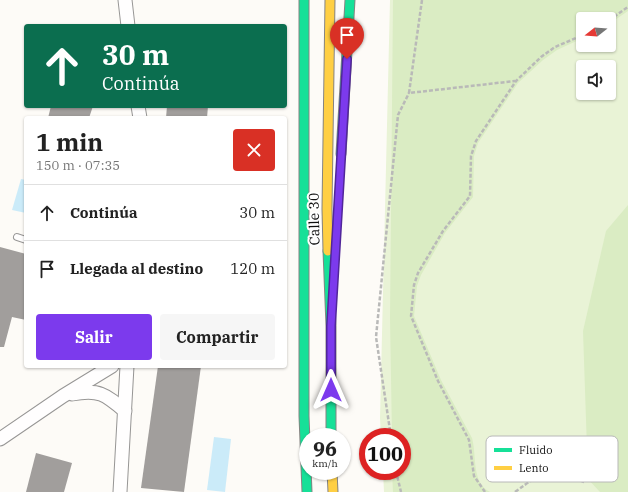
<!DOCTYPE html>
<html lang="es">
<meta charset="utf-8">
<style>
:root{--surface:#fff;--page:#f6f6f6;--text:#222;--muted:#767676;--line:#e0e0e0;--accent:#7c3aed}
body{margin:0;font-family:"IBM Plex Serif",serif;background:var(--page);color:var(--text);height:100vh;display:flex;flex-direction:column;font-size:15px;white-space:nowrap}
*{box-sizing:border-box;margin:0}
p{font-size:13px;color:var(--muted)}
.icon{flex:none;width:22px;height:22px;fill:none;stroke:currentColor;stroke-width:2;stroke-linecap:round;stroke-linejoin:round}
.map{position:relative;flex:1;overflow:hidden}
.side{position:absolute;left:24px;top:116px;width:263px;height:252px;display:flex;flex-direction:column;background:var(--surface);border-radius:4px;box-shadow:0 1px 3px #0004}
.side>*{flex:none}
.banner{position:absolute;left:24px;top:24px;width:263px;height:84px;border-radius:4px;box-shadow:0 1px 3px #0004;background:#0b6e4f;color:#fff;overflow:hidden}
.needle{width:26px;rotate:253deg}
.controls{position:absolute;left:576px;top:12px;display:grid;gap:8px}
.controls a{display:grid;place-items:center;width:40px;height:40px;border-radius:4px;background:var(--surface);box-shadow:0 1px 3px #0004;font-size:20px}
.speed{position:absolute;left:299px;top:428px;display:flex;gap:8px;font-size:20px;font-weight:700;text-align:center}
.speed>*{display:grid;place-content:center;width:52px;height:52px;border-radius:50%;background:var(--surface);box-shadow:0 1px 3px #0004;line-height:1}
.speed small{font-size:10px;font-weight:400}
.speed .limit{border:6px solid #d22;background:#fff;color:#111}
.pin{position:absolute;display:grid;place-items:center;width:34px;height:34px;color:#fff;margin:-41px -17px;border-radius:50% 50% 50% 0;rotate:-45deg;box-shadow:0 0 4px #0007}
.pin .icon{rotate:45deg}
.me{position:absolute;width:44px;margin:-22px;rotate:0deg;stroke-linejoin:round;filter:drop-shadow(0 0 3px #0008)}
.turn{display:flex;align-items:center;gap:14px;height:84px;padding:0 12px;font-size:18px}
.turn .icon{width:52px;height:52px;stroke-width:2.5}
.turn b{display:block;font-size:28px;line-height:34px}
.round{display:grid;place-items:center;flex:none;width:42px;height:42px;border-radius:4px;background:var(--page)}
.headline{display:flex;align-items:center;justify-content:space-between;height:68px;padding:0 12px}
h1{font-size:24px;font-weight:800;line-height:30px}
.action{display:flex;gap:8px;margin-top:auto;padding:8px 12px}
.action a{flex:1;height:46px;border-radius:4px;background:var(--accent);color:#fff;font-size:16px;font-weight:800;line-height:46px;text-align:center}
.action a+a{background:var(--page);color:var(--text)}
ul{padding:0;list-style:none}
li{display:flex;align-items:center;gap:12px;height:56px;padding:0 12px;border-top:1px solid var(--line)}
li div{flex:1}
li b{display:block;font-size:15px}
li em{font-style:normal}
.map>svg:first-child{display:block}
</style>
<div class="map">
<svg width="628" height="492" viewBox="0 0 628 492">
<rect width="100%" height="100%" fill="#fdfbf7"/>
<!-- green -->
<path fill="#e9f3d6" fill-rule="evenodd" d="M390 0H628V492H384L383 471H402V437H381L380 418ZM583 19H609V45H583ZM583 67H609V93H583Z"/>
<!-- forest -->
<g fill="#daecc3">
<path d="M393 0H628V11L609 24V19H583V38L557 50 543 60 518 83 478 143 474 156 473 197 445 233 421 275 417 286 414 316 441 380 472 438C477 456 471 482 490 492H393L392 471H402V437H392L390 318Z"/>
<path d="M628 205V492H600L588 479 583 331 606 231Z"/>
</g>
<!-- water -->
<g fill="#cbebf9">
<path d="M21 179 26 180V213L12 210Z"/>
<path d="M214 437 231 439 225 492 207 490Z"/>
</g>
<!-- building -->
<g fill="#a19e9c">
<path d="M51 106H93L89 118H48Z"/>
<path d="M167 106H208L207 118H166Z"/>
<path d="M0 247 26 254V320L12 317 4 347H0Z"/>
<path d="M158 366H201L184 492 141 488Z"/>
<path d="M36 453 72 463 64 492H26Z"/>
</g>
<g fill="none" stroke-linecap="round" stroke-linejoin="round">
<defs>
<path id="lane" d="M17 237 26 240"/>
<g id="street">
<path d="M125 0 128 26"/>
<path d="M138 106 140 118"/>
<path d="M72 394C99 389 105 394 125 411"/>
<path d="M0 439 63 396 112 366"/>
<path d="M120 492 127 366"/>
</g>
<g id="fast">
<path d="M304 0V416L307 492"/>
<path d="M341 154 350 0"/>
<path d="M328 251 331 326V437"/>
</g>
<g id="slow">
<path d="M328 251 327 209 330 0"/>
<path d="M332 471 333 492"/>
</g>
</defs>
<!-- lane casing -->
<use href="#lane" stroke="#979695" stroke-width="8"/>
<!-- street casing -->
<use href="#street" stroke="#979695" stroke-width="15"/>
<!-- fast casing -->
<use href="#fast" stroke="#858482" stroke-width="11"/>
<!-- slow casing -->
<use href="#slow" stroke="#858482" stroke-width="11"/>
<!-- path -->
<g stroke="#b9b9b8" stroke-width="2.5" stroke-dasharray="4 2" stroke-linecap="butt">
<path d="M422 0 409 93 515 81"/>
<path d="M609 20 628 7"/>
<path d="M391 437 376 337 398 115 409 93"/>
<path d="M396 471 401 492"/>
<path d="M485 492 474 476 469 440 438 381 411 316 414 285 418 273 443 231 470 196 471 156 476 141 516 81 541 57 555 47 583 35"/>
<path d="M515 492C546 469 551 468 586 483"/>
</g>
<!-- lane -->
<use href="#lane" stroke="#fffefe" stroke-width="6"/>
<!-- street -->
<use href="#street" stroke="#fffefe" stroke-width="13"/>
<!-- fast -->
<use href="#fast" stroke="#16e098" stroke-width="9"/>
<!-- slow -->
<use href="#slow" stroke="#ffcf43" stroke-width="9"/>
</g>
<g fill="none" stroke-linecap="round" stroke-linejoin="round">
<defs>
<path id="route" d="M331 390V326L347 59"/>
</defs>
<!-- route casing -->
<use href="#route" stroke="#51269a" stroke-width="10"/>
<!-- route -->
<use href="#route" stroke="#7c3aed" stroke-width="7"/>
</g>
<g text-anchor="middle" stroke-width="4" stroke-linejoin="round" paint-order="stroke">
<!-- street labels -->
<g font-size="14" fill="#111" stroke="#fff">
<text transform="translate(314 219) rotate(-91)" y="5">Calle 30</text>
</g>
</g>
<!-- legend -->
<rect x="486" y="436" width="132" height="46" rx="6" fill="#fff" stroke="#b8b8b8" stroke-width="1"/>
<rect x="494" y="448" width="18" height="4" fill="#16e098"/>
<rect x="494" y="466" width="18" height="4" fill="#ffcf43"/>
<g font-size="11" fill="#111">
<text x="519" y="454">Fluido</text>
<text x="519" y="472">Lento</text>
</g>
</svg>
<div class="controls">
<a><svg class="needle" viewBox="-14 -14 28 28"><path d="M0-13l5 13h-10z" fill="#e53935"/><path d="M0 13l5-13h-10z" fill="#767676"/></svg></a>
<a><svg class="icon" aria-label="sound" viewBox="0 0 24 24"><path d="M4 9h4l5-4v14l-5-4H4zM17 9q2 3 0 6"/></svg></a>
</div>
<div class="speed"><div>96<small>km/h</small></div><div class="limit">100</div></div>
<div class="pin" style="left:347px;top:59px;background:#d93025"><svg class="icon" aria-label="arrive" viewBox="0 0 24 24"><path d="M6 21V4h12l-3 4 3 4H6"/></svg></div>
<svg class="me" style="left:331px;top:390px" viewBox="-20 -20 40 40"><path d="M0-17L14 15 0 8-14 15z" fill="#7c3aed" stroke="#fff" stroke-width="4"/></svg>
<div class="banner">
<div class="turn"><svg class="icon" aria-label="ahead" viewBox="0 0 24 24"><path d="M12 20V5M6 11l6-6 6 6"/></svg><div><b>30 m</b>Continúa</div></div>
</div>
<section class="side">
<div class="headline"><div><h1>1 min</h1><p>150 m · 07:35</p></div><a class="round" style="background:#d93025;color:#fff"><svg class="icon" aria-label="close" viewBox="0 0 24 24"><path d="M6 6l12 12M18 6L6 18"/></svg></a></div>
<ul>
<li><svg class="icon" aria-label="ahead" viewBox="0 0 24 24"><path d="M12 20V5M6 11l6-6 6 6"/></svg><div><b>Continúa</b></div><em>30 m</em></li>
<li><svg class="icon" aria-label="arrive" viewBox="0 0 24 24"><path d="M6 21V4h12l-3 4 3 4H6"/></svg><div><b>Llegada al destino</b></div><em>120 m</em></li>
</ul>
<div class="action"><a>Salir</a><a>Compartir</a></div>
</section>
</div>
